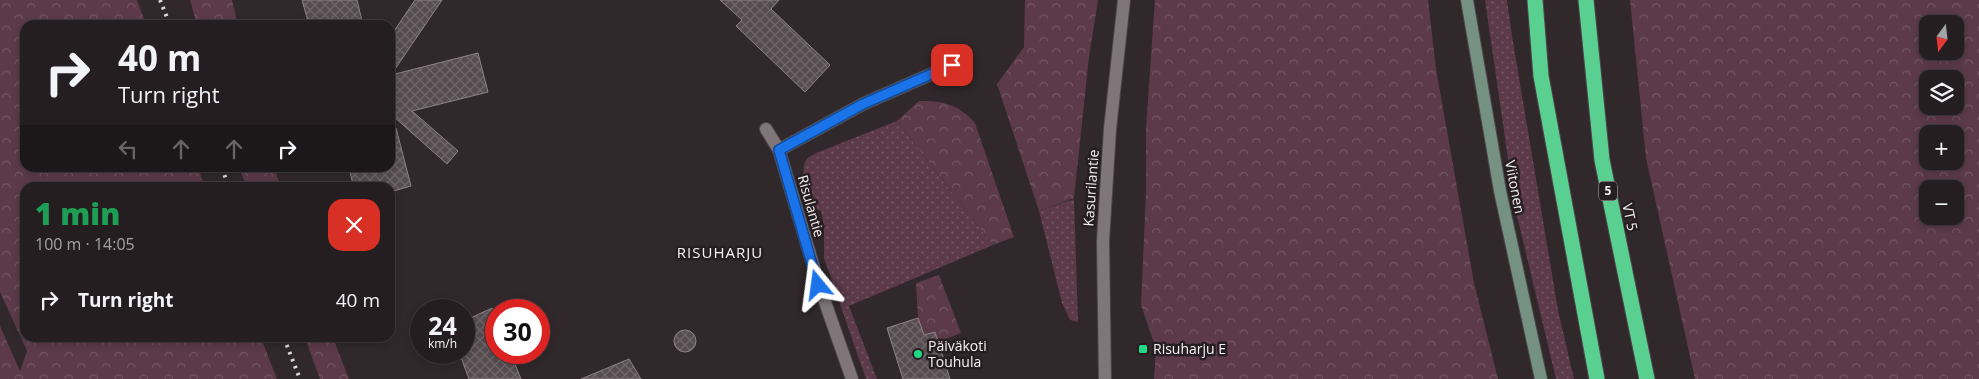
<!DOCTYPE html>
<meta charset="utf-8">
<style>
:root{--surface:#241e20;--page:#2c2729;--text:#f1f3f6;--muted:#a3a2a5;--line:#413c3e}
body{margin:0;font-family:"Open Sans",sans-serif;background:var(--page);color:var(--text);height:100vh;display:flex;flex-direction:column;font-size:19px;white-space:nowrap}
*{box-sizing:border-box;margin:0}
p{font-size:16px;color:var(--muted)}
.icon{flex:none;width:28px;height:28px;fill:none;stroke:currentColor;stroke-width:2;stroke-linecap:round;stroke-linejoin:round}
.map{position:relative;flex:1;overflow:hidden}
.side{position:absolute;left:20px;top:182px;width:375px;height:160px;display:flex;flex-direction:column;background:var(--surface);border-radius:15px;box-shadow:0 2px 8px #0003,0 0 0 1px var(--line)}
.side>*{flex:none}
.hud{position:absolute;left:20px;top:20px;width:375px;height:152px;border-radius:15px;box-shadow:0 2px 8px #0003,0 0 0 1px var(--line);background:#241e20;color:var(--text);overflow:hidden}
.needle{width:32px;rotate:195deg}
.buttons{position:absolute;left:1919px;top:15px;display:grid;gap:10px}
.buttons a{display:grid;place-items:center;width:45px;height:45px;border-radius:10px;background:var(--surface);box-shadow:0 2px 8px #0003,0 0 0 1px var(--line);font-size:25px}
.speed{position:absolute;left:410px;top:299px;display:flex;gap:10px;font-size:25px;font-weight:700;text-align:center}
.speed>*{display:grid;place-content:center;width:65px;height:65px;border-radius:50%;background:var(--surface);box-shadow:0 2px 8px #0003,0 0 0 1px var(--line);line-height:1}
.speed small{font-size:12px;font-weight:400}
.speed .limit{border:8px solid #d22;background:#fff;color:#111}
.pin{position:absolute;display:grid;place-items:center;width:42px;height:42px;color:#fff;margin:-21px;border-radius:10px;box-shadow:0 2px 8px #0006}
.me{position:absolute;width:55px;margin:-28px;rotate:344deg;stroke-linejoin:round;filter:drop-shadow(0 0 4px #0008)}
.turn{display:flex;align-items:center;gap:18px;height:105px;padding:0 15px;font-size:22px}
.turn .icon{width:65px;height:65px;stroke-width:2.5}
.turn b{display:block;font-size:35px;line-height:42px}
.lanes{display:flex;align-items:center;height:48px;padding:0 15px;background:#0003;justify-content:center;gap:25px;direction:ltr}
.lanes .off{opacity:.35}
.round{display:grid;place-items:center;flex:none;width:52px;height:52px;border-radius:15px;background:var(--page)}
.summary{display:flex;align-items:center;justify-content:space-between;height:85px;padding:0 15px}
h1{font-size:30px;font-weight:800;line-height:38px;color:#1e9e55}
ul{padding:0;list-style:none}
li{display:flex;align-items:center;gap:15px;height:65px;padding:0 15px}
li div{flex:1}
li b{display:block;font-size:19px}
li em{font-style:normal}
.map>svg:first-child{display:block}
</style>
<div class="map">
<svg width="1979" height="379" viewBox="0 0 1979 379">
<defs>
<pattern id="grass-dots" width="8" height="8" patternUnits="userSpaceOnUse" patternTransform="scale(1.25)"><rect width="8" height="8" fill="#5c3a49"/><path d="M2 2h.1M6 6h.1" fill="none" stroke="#745764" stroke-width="1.8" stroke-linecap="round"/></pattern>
<pattern id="forest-crowns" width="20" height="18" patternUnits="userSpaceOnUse" patternTransform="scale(1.25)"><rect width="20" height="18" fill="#5c3a49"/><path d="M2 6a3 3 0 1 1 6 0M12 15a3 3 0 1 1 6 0" fill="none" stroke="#745764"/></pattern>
<pattern id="building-cross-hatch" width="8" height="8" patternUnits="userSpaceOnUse" patternTransform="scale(1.25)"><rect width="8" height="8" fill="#574d51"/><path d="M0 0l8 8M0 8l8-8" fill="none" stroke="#70676b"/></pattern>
</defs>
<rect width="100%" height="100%" fill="#30282b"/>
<!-- grass -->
<g fill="url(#grass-dots)">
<path d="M1485 0H1507L1512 36 1558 310 1574 379H1556L1515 207Z"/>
<path d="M897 121 993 245 849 306 877 379H866L824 258V226L821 211 811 208C806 198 800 169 806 160 808 157 813 155 816 153Z"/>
<path d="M1074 199 1078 322 1070 320 1062 303 1039 211Z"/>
</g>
<!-- forest -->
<g fill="url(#forest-crowns)" fill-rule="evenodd">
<path d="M0 0H137L146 25H25V168H198L205 187 25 188V338H261L277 379H0V326L20 371 27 351 0 292Z"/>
<path d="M190 0H232L238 25H197Z"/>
<path d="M1025 0H1098L1089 57 1074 198 1039 211 997 84 1024 47Z"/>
<path d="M1155 0H1428L1436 69 1474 283 1498 379H1154L1156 349 1141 305 1146 192V128Z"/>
<path d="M1630 0H1979V379H1695L1646 158ZM1928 24H1955V51H1928ZM1928 79H1955V106H1928ZM1928 134H1955V161H1928ZM1928 189H1955V216H1928Z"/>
<path d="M919 101C942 100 960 105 975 123L1014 237 993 245 897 121Z"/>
<path d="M239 168H274L281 187H247Z"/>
<path d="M939 275 961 333 938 342 935 332 924 335 918 318 916 283Z"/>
<path d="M305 338H333L349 379H320Z"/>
</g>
<!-- building -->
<g fill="url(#building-cross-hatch)" stroke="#8e8387">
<path d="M302 0H357L363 25H309Z"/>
<path d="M415 0H442L391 75 478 53 488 92 412 111 458 151 447 164 393 116 390 117V37Z"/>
<path d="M720 0H779L771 9 830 65 805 92 736 26 742 20Z"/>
<path d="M396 128 411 186 390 192V188H354L349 168H390V129Z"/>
<path d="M492 308 496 320V352H510L521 379H469L459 352H464V321Z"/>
<path d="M918 318 924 335 935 332 950 379H903L887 328Z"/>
<circle cx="685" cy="341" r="11"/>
<path d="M629 359 641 379H581Z"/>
</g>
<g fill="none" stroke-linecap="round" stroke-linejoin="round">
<defs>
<g id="minor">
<path d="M766 129 779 150 819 285 852 379"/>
<path d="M779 150 863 104 952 65"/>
</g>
<path id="tertiary" d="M1105 379 1103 241 1110 129 1124 0"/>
<path id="secondary" d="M1467 0 1500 191 1541 379"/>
<g id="motorway">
<path d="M1535 0 1541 76 1597 379"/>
<path d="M1586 0 1602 160 1647 379"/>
</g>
</defs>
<!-- minor casing -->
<use href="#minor" stroke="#4e474a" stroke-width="14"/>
<!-- tertiary casing -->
<use href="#tertiary" stroke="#4e474a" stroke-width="14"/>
<!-- secondary casing -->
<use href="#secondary" stroke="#4e474a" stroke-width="14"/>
<!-- motorway casing -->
<use href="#motorway" stroke="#4e474a" stroke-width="17"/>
<!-- minor -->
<use href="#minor" stroke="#80767a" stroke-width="12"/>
<!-- tertiary -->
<use href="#tertiary" stroke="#80767a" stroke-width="12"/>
<!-- secondary -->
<use href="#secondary" stroke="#759181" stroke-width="12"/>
<!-- motorway -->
<use href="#motorway" stroke="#5ad090" stroke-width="15"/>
<!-- rail -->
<g stroke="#ded8db" stroke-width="4" stroke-dasharray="2.5 5" stroke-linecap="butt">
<path d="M160 0 170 25"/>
<path d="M222 168 229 188"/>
<path d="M284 338 300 379"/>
</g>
</g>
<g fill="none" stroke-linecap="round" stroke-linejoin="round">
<defs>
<path id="route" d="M818 285 779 150 863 104 952 65"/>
</defs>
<!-- route casing -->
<use href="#route" stroke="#114b97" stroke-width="12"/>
<!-- route -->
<use href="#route" stroke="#1a73e8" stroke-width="9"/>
</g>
<!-- markers -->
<g fill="#21d887" stroke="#261e21" stroke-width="2">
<rect x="1138" y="344" width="10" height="10" rx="2.5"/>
<circle cx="918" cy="354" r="5"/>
</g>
<g text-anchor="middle" stroke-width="5" stroke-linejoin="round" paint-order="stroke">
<!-- shield labels -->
<rect fill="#261e21" stroke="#b9b2b5" stroke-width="1" x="1599" y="181.5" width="18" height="19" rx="4"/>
<g font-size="12" font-weight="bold" fill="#f8f2f5">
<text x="1608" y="195">5</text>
</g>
<!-- street labels -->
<g font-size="14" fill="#f8f2f5" stroke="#261e21">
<text transform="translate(1515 187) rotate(79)" y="5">Viitonen</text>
<text transform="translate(1091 188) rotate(-86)" y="5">Kasurilantie</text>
<text transform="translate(811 206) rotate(74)" y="5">Risulantie</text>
<text transform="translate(1630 217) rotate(78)" y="5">VT 5</text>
</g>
<!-- poi labels -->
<g font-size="14" fill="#f8f2f5" stroke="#261e21" text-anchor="start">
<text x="928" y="351">Päiväkoti<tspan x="928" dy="16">Touhula</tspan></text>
<text x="1153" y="354">Risuharju E</text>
</g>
<!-- neighbourhood labels -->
<g font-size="15" letter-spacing="1" fill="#f8f2f5" stroke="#261e21">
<text x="720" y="258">RISUHARJU</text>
</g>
</g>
</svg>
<div class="buttons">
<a><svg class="needle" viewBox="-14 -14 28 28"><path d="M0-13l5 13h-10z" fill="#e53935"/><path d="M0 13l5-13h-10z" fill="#a3a2a5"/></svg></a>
<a><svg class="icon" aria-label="layers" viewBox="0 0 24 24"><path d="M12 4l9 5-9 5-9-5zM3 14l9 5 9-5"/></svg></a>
<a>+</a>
<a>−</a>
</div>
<div class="speed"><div>24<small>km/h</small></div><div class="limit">30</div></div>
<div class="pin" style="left:952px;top:65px;background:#d93025"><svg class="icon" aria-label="arrive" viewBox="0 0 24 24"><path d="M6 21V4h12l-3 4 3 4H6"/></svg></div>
<svg class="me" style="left:818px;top:285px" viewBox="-20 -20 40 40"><path d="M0-17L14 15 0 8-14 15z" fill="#1a73e8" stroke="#fff" stroke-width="4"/></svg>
<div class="hud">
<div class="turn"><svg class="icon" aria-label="right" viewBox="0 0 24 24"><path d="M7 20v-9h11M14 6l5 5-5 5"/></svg><div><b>40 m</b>Turn right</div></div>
<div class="lanes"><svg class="icon off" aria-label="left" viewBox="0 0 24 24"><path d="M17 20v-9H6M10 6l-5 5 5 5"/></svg><svg class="icon off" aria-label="ahead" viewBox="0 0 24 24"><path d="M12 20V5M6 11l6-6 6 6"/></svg><svg class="icon off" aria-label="ahead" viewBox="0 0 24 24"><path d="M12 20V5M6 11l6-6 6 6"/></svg><svg class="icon" aria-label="right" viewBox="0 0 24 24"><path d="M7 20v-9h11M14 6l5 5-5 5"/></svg></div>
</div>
<section class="side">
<div class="summary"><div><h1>1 min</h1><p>100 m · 14:05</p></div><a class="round" style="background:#d93025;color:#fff"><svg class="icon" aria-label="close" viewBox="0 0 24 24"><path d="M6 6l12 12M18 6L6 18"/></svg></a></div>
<ul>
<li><svg class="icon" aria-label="right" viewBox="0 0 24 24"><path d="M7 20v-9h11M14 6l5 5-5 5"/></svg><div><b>Turn right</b></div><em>40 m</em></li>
</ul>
</section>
</div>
